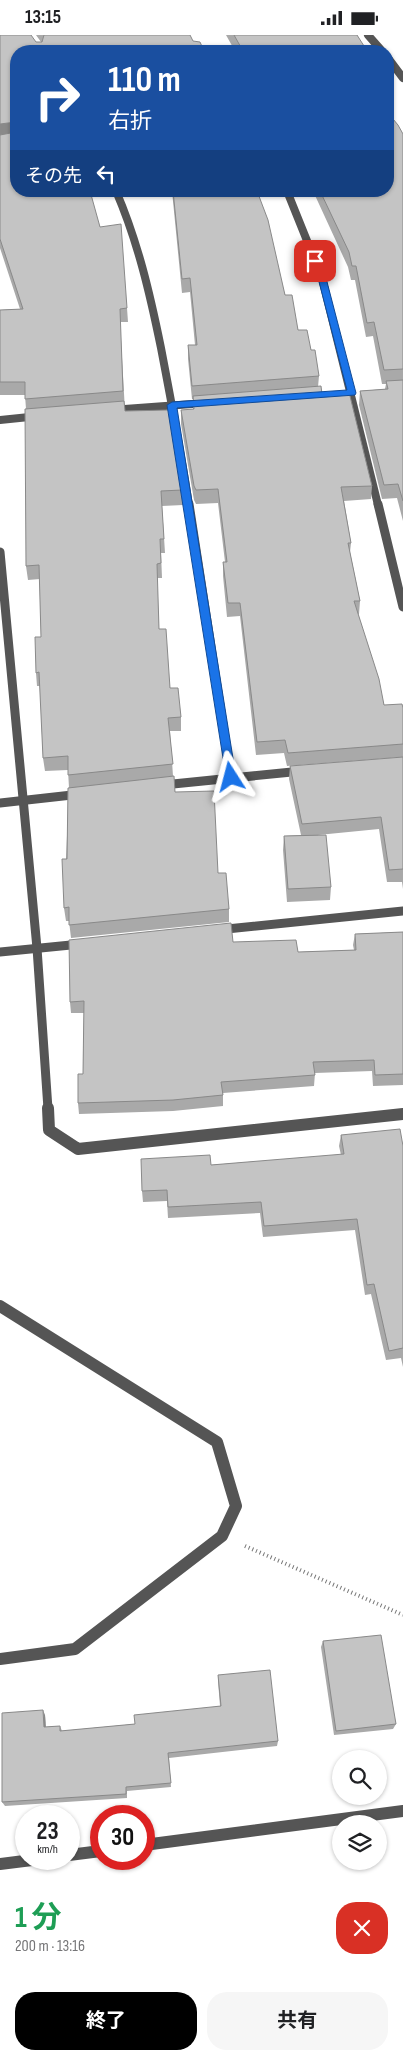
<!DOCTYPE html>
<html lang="ja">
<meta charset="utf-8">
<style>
:root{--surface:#fff;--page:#f6f6f6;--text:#202124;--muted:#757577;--accent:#000}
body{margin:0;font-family:"Sofia Sans Condensed","Noto Sans JP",sans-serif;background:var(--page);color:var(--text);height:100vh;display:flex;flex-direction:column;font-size:19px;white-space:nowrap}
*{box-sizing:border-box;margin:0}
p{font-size:16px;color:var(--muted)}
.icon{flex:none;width:28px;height:28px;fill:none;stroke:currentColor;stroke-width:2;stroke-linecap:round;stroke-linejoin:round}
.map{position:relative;height:1850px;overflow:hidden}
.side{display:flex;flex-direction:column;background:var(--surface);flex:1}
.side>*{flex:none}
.top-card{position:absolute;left:10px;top:10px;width:384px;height:152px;border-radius:20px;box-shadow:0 1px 4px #0004;background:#1a4fa0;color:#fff;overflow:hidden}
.tools{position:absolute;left:332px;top:1715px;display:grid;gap:10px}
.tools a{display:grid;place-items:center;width:55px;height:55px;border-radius:50%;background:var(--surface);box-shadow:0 1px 4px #0004;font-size:25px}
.speed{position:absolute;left:15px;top:1770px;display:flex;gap:10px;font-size:25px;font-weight:700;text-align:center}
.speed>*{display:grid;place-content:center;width:65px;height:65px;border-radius:50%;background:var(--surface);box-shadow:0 1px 4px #0004;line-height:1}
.speed small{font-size:12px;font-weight:400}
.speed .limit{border:8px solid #d22;background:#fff;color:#111}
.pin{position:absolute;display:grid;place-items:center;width:42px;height:42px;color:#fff;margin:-21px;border-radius:10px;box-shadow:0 2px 8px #0006}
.me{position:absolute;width:55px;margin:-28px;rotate:351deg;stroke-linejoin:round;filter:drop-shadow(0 0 4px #0008)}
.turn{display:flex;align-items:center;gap:18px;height:105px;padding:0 15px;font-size:22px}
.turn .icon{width:65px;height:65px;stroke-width:2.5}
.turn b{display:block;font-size:35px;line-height:42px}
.then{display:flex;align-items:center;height:48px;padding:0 15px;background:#0003;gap:10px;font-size:19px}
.round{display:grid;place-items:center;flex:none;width:52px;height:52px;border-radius:20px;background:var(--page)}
.summary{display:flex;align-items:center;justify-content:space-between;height:85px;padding:0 15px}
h1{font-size:30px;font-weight:700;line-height:38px;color:#1e9e55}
.primary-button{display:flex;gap:10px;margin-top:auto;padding:10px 15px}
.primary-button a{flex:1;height:58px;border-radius:20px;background:var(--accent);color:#fff;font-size:20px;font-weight:700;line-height:58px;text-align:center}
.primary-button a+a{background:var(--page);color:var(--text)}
.status{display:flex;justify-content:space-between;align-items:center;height:35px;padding:0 25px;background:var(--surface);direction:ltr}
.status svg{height:14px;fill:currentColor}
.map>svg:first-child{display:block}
</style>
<div class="status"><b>13:15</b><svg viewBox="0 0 49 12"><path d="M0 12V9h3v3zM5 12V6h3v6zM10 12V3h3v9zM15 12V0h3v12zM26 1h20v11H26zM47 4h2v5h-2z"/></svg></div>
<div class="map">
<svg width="403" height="1850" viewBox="0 0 403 1850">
<rect width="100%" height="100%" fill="#fff"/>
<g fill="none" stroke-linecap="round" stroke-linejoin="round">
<!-- path -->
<path stroke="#777" stroke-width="4" stroke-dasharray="1 3" stroke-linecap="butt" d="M245 1511 403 1580"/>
<!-- minor-far2 -->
<g stroke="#555" stroke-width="8">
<path d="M116 156C138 207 150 259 161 313 171 365 181 418 189 470"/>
<path d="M287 156 322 243 378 470"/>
<path d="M111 375 206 368"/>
<path d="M0 385 39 381"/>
</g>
<!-- minor-far1 -->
<g stroke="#555" stroke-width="9">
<path d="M189 469 231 742"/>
<path d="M378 469 403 572"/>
<path d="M0 517 37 913 48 1074"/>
<path d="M163 750 302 736"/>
<path d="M0 768 81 759"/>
<path d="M217 895 403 876"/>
<path d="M0 917 81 909"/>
</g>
<!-- minor -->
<g stroke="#555" stroke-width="12">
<path d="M48 1073 49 1095 78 1114 403 1079"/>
<path d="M0 1271 217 1407 236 1471 222 1501 75 1614 0 1624"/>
<path d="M144 1810 403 1776"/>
<path d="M69 1820 101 1816"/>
<path d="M0 1829 40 1824"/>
</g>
<!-- tertiary -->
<g stroke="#555" stroke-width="8">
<path d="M368 0 382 16"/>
<path d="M388 23 403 43"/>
</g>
</g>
<!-- wall -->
<g fill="#a9a9a9">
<path d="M0 0 36 7H41L36 0H190L16 16V156L100 192 127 273 128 287H120L125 376 183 453V470L162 471 165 518H161L162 543H157L159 594 170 653 181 682V696H170L173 741 175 757 218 838 229 874V887L71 903 69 886H66L64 873 69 753 68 735 45 736 43 723 40 651H37L36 638 41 602 40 544 28 545 26 531V374L25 360H0V275L20 274 0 213Z"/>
<path d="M226 0H357L363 16H235Z"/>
<path d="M403 99V486L397 463 382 464 359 370 360 356 385 354 386 349H382L373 301 366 302 355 245H351L348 232 313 156H388Z"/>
<path d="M172 156H257L285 260 298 295 311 315 319 341 318 352 372 451 371 464 344 466 351 508 350 517 360 566 359 579H358L384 670 403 673V722L287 731 284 718 256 720 240 581 227 582 223 541V527H225L218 468 196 469 194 465 181 389V375L193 374V364H192L188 324V310H195L190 257 182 258Z"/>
<path d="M403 722V854L402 847H387L379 794 318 800 331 852 330 865 287 867 283 815 284 801 301 800 289 744 290 731Z"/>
<path d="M403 897V1050L373 1051 372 1036 315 1038 314 1051 223 1058V1071L173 1076 79 1079 78 1068 83 1039 84 978H71L70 967 233 907 298 917 354 915 353 910 355 899Z"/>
<path d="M341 1100 403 1111V1332L401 1323 386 1325 371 1259 365 1260 355 1195 263 1202 260 1178 168 1183 167 1166 143 1167 142 1156 211 1130 341 1120 339 1111Z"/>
<path d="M323 1606 396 1689 393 1694 334 1700 321 1612Z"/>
<path d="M218 1640 278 1706 277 1711 169 1723 171 1752 127 1756V1763L5 1771 2 1767 45 1680 46 1692 60 1691 62 1696 135 1689 220 1671 218 1646Z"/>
</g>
<!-- shaded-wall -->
<g fill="#898989">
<path d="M364 11 363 16H337Z"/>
<path d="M16 87V101L0 103V89Z"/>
<path d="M43 1675 45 1680 46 1697 44 1692Z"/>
</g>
<!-- building -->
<g fill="#c4c4c4" stroke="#898989">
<path d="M0 0H31L36 7H42L44 0H190L193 6 200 7 204 16H16V87L0 89Z"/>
<path d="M234 0H357L364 11 337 16H243Z"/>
<path d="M388 78 398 90 403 99V334L384 335 374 287 367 288 356 231H352L349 217 320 156H388Z"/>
<path d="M16 97V156H90L100 192 121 189 127 273 120 274 123 356 25 364V347H0V275L23 274 0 204V100Z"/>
<path d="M173 156H257L268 185 285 260H292L298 295H307L311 315H315L319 341 192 351 188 310H197L190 243 182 244Z"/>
<path d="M403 345V466L398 449 384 450 360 356 388 354 386 346Z"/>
<path d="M321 351 322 359 349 357 372 451 341 452 351 508H348L360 566H354L379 644 384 670 402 669 403 673V709L288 718 285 705 257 707 240 568H228L223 527H227L218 454 196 455 194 451 181 375 194 374 193 361Z"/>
<path d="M124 366 125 376 169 375 183 453 182 455 161 456 164 504H160L161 528 157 529 159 594H166L170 653H178L181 682 168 683 173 729 68 740V721L43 723 39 637 36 638 35 602H41L39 530 26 531 25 374Z"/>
<path d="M403 722V834L389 835 381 782 302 789 290 731Z"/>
<path d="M174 741 175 757 214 756 218 838H226L229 874 69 890V872L64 873 62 824H67L68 753Z"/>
<path d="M326 800 331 852 288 854 284 801Z"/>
<path d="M231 888 233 907 296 905 298 917 356 915 355 899 403 897V1039L375 1040 374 1025 313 1027 315 1040 221 1047 223 1060 173 1065 78 1068V1039H83L84 966 70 967 69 905Z"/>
<path d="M400 1094 403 1111V1313L389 1316 374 1249 367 1250 357 1184 264 1191 261 1167 168 1172 167 1155 142 1156 141 1124 210 1120 211 1130 344 1119 341 1100Z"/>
<path d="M381 1600 396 1689 336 1696 323 1606Z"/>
<path d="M270 1635 278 1706 168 1718 171 1748 126 1752V1759L2 1767V1678L43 1675 44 1692 60 1691V1696L135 1689 134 1680 221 1671 218 1640Z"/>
</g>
<!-- route -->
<path fill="#1a73e8" stroke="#114b97" d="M312 224H318L326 243 356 358 355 360 177 373 236 742 231 746 226 742 167 370 172 367 347 355 318 243 311 226Z"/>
</svg>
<div class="tools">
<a><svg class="icon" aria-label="search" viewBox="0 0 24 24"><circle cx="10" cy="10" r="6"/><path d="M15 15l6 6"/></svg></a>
<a><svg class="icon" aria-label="layers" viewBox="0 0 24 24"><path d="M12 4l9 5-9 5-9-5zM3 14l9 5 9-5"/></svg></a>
</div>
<div class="speed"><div>23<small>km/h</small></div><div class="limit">30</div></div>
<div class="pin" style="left:315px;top:226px;background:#d93025"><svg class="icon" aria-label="arrive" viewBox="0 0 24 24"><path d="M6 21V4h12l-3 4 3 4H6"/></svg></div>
<svg class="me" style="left:231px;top:742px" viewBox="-20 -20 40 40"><path d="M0-17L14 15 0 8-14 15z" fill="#1a73e8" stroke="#fff" stroke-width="4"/></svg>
<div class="top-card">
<div class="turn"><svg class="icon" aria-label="right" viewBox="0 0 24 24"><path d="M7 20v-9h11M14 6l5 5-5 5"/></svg><div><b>110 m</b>右折</div></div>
<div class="then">その先<svg class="icon" aria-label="left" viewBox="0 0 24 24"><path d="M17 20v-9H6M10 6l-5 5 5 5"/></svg></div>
</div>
</div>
<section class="side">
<div class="summary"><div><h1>1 分</h1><p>200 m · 13:16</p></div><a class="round" style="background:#d93025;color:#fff"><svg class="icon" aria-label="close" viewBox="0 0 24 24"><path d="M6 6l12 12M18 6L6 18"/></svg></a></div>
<div class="primary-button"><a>終了</a><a>共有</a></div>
</section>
